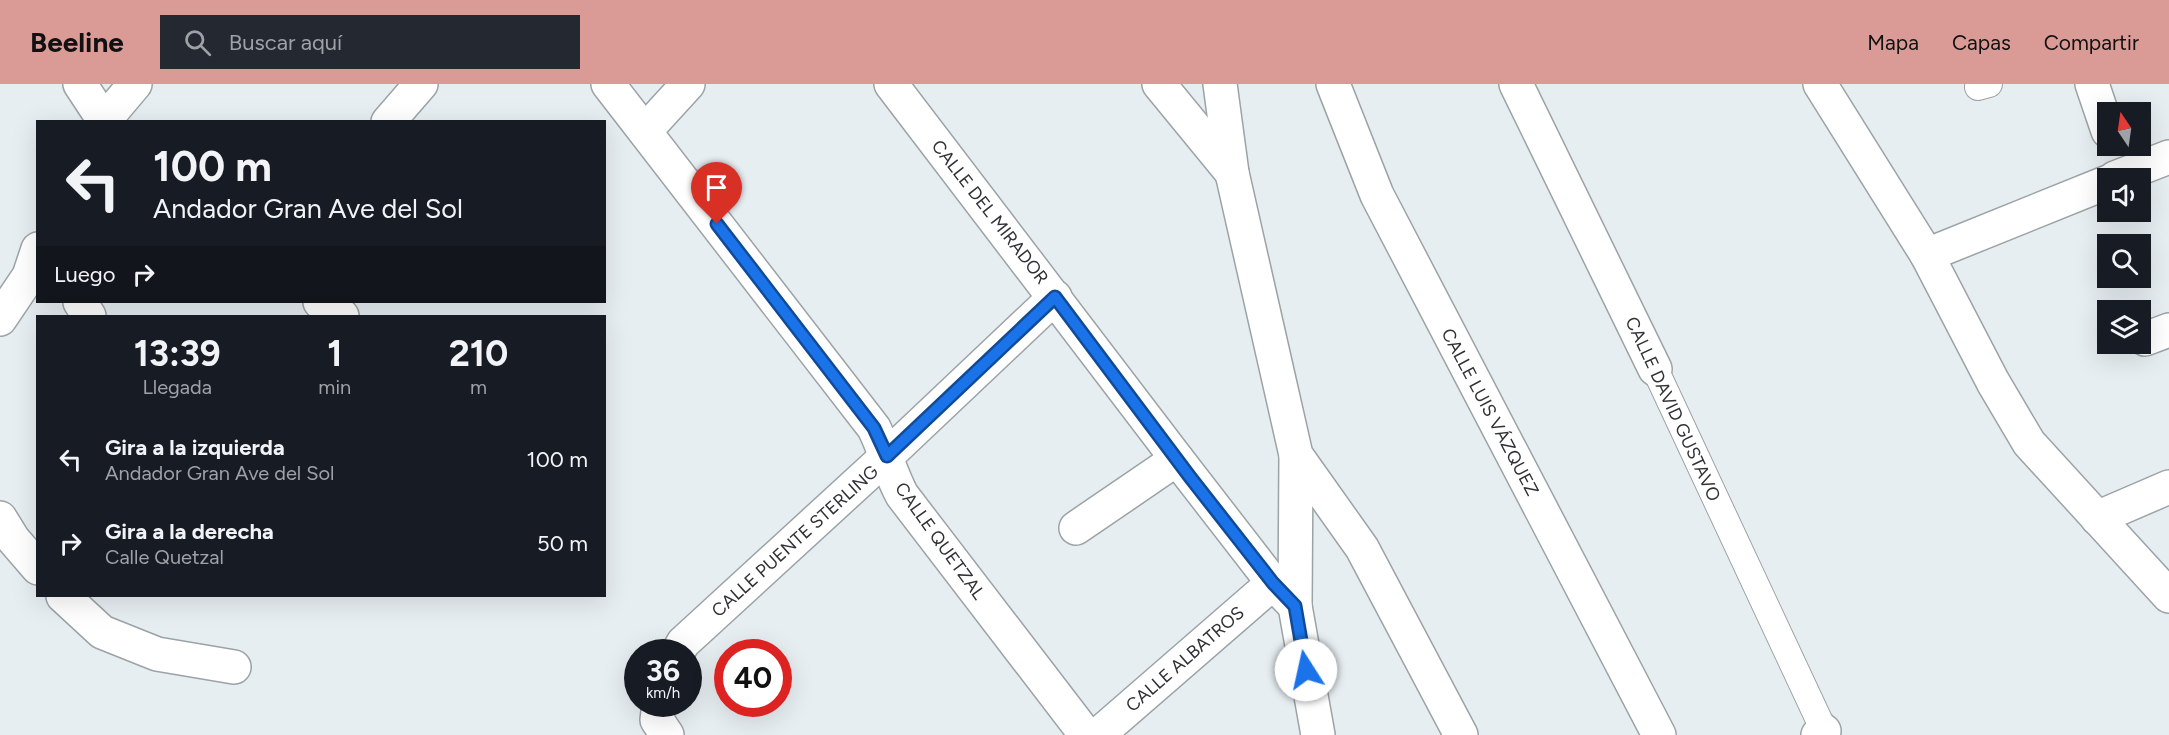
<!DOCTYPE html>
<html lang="es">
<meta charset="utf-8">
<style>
:root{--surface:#171b24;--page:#242831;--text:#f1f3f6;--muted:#9ea1a6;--accent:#da9b96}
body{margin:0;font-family:Figtree,sans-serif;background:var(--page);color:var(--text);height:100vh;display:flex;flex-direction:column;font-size:22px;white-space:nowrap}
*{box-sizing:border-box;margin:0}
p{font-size:20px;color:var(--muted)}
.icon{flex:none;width:33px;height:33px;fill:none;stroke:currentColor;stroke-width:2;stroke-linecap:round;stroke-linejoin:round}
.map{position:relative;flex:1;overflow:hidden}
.drawer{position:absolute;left:36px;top:231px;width:570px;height:282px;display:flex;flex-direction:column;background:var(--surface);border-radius:0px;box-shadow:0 6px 24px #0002}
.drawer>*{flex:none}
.guide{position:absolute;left:36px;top:36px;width:570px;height:183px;border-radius:0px;box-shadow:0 6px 24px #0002;background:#171b24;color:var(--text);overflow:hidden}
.needle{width:39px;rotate:347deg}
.tools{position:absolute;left:2097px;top:18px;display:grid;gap:12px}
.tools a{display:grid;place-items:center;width:54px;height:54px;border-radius:0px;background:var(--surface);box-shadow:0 6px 24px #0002;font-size:30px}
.speed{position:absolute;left:624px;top:555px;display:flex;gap:12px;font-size:30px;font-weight:700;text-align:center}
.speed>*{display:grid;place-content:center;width:78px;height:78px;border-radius:50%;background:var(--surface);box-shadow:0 6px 24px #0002;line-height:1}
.speed small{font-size:15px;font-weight:400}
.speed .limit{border:9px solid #d22;background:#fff;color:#111}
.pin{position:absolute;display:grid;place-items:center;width:51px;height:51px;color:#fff;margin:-62px -26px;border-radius:50% 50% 50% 0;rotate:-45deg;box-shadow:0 0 6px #0007}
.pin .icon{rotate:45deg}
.me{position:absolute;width:66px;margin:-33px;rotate:350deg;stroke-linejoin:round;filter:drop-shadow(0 0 4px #0008)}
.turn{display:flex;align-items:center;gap:21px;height:126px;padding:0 18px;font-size:27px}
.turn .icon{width:78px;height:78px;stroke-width:2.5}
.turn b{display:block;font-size:42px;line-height:51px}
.then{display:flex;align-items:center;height:57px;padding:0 18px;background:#0003;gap:12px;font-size:22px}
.eta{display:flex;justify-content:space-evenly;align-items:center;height:102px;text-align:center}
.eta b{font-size:36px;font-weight:700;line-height:42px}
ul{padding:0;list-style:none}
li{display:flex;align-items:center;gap:18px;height:84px;padding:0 18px}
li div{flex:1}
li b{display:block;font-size:22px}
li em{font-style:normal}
header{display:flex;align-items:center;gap:36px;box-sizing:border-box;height:84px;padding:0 30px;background:var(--accent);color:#111}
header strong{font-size:28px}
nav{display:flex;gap:33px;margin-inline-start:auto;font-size:21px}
.search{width:420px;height:54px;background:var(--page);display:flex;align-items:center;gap:15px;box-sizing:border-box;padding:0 21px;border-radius:0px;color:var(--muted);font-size:22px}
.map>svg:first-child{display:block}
</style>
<header>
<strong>Beeline</strong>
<div class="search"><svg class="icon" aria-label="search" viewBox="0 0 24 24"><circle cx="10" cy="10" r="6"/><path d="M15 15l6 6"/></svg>Buscar aquí</div>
<nav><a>Mapa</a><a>Capas</a><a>Compartir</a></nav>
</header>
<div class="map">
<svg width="2169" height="651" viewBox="0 0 2169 651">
<rect width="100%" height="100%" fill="#e7eef2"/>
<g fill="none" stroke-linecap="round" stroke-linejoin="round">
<defs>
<g id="pedestrian">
<path d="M1978 3 1989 0"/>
<path d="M1655 285 1826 651"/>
</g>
<g id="minor">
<path d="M80 0 105 38"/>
<path d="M608 0 874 344C885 366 890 389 902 411L1086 651"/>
<path d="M1159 0 1232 89"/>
<path d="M1220 0 1232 89 1296 371 1362 464 1461 651"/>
<path d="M1333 0 1377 111 1659 651"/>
<path d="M1516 0 1655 285"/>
<path d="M1820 0 1927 171 1993 298 2029 359 2169 512"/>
<path d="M2092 0 2108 47"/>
<path d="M103 38 135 0"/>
<path d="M388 38 421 0"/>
<path d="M645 47 688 0"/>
<path d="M2115 94 2169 73"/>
<path d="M1927 171 2108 98"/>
<path d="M80 218 89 232"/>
<path d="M320 218 342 232"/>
<path d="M0 235 29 192 38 165"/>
<path d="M2145 255 2169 246"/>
<path d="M0 434 13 455 38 484"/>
<path d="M2097 434 2169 403"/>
<path d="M1076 444 1177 375"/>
<path d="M63 512 102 548 157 570 234 583"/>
<path d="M1295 522 1296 371"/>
<path d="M678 568 683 559 887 372 1055 213"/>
<path d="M659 620 657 636 667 651"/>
<path d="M1098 651 1273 499"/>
<path d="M1818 651 1824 647"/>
</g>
<path id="tertiary" d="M891 0 1177 375 1273 499 1295 522 1318 651"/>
</defs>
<!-- pedestrian casing -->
<use href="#pedestrian" stroke="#9ca3a6" stroke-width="28"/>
<!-- minor casing -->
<use href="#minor" stroke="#9ca3a6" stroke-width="36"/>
<!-- tertiary casing -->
<use href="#tertiary" stroke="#9ca3a6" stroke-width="36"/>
<!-- pedestrian -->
<use href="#pedestrian" stroke="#fff" stroke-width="26"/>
<!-- minor -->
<use href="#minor" stroke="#fff" stroke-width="33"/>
<!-- tertiary -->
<use href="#tertiary" stroke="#fff" stroke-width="33"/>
</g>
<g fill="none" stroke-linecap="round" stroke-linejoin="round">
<defs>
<path id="route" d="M717 140 874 344 887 372 1055 213 1190 393 1273 499 1295 522 1306 586"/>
</defs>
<!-- route casing -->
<use href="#route" stroke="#114b97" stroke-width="15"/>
<!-- route -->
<use href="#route" stroke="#1a73e8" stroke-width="10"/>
</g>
<g text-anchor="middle" stroke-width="5" stroke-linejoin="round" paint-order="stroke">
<!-- street labels -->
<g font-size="18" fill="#303234" stroke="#fff">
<text transform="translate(990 128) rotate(52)" y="6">CALLE DEL MIRADOR</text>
<text transform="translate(1673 325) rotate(65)" y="6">CALLE DAVID GUSTAVO</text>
<text transform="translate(1490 328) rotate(62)" y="6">CALLE LUIS VÁZQUEZ</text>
<text transform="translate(795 457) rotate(-42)" y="6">CALLE PUENTE STERLING</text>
<text transform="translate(940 457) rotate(54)" y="6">CALLE QUETZAL</text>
<text transform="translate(1185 575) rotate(-41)" y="6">CALLE ALBATROS</text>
</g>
</g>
</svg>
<div class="tools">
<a><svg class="needle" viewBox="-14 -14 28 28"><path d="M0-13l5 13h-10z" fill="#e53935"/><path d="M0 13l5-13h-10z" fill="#9ea1a6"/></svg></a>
<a><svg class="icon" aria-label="sound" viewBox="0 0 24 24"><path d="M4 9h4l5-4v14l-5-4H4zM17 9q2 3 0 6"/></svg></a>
<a><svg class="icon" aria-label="search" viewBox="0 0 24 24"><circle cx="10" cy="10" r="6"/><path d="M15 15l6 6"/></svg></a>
<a><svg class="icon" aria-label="layers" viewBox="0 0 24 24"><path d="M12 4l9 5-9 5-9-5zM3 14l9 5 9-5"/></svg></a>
</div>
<div class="speed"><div>36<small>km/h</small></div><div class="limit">40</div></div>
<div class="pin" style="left:717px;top:140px;background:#d93025"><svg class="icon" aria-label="arrive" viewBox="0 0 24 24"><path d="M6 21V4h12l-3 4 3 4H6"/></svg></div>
<svg class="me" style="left:1306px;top:586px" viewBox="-20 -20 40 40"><circle r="19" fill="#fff"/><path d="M0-13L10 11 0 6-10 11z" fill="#1a73e8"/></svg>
<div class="guide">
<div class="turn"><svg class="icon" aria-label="left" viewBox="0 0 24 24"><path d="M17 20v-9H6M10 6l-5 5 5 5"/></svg><div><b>100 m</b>Andador Gran Ave del Sol</div></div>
<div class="then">Luego<svg class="icon" aria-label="right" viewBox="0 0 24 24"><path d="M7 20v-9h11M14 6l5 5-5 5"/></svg></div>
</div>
<section class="drawer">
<div class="eta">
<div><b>13:39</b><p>Llegada</p></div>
<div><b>1</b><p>min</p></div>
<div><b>210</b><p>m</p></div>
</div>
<ul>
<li><svg class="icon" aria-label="left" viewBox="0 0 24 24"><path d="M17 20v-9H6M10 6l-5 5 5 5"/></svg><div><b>Gira a la izquierda</b><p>Andador Gran Ave del Sol</p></div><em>100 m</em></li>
<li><svg class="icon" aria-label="right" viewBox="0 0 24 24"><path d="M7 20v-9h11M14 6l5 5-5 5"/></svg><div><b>Gira a la derecha</b><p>Calle Quetzal</p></div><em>50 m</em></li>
</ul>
</section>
</div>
